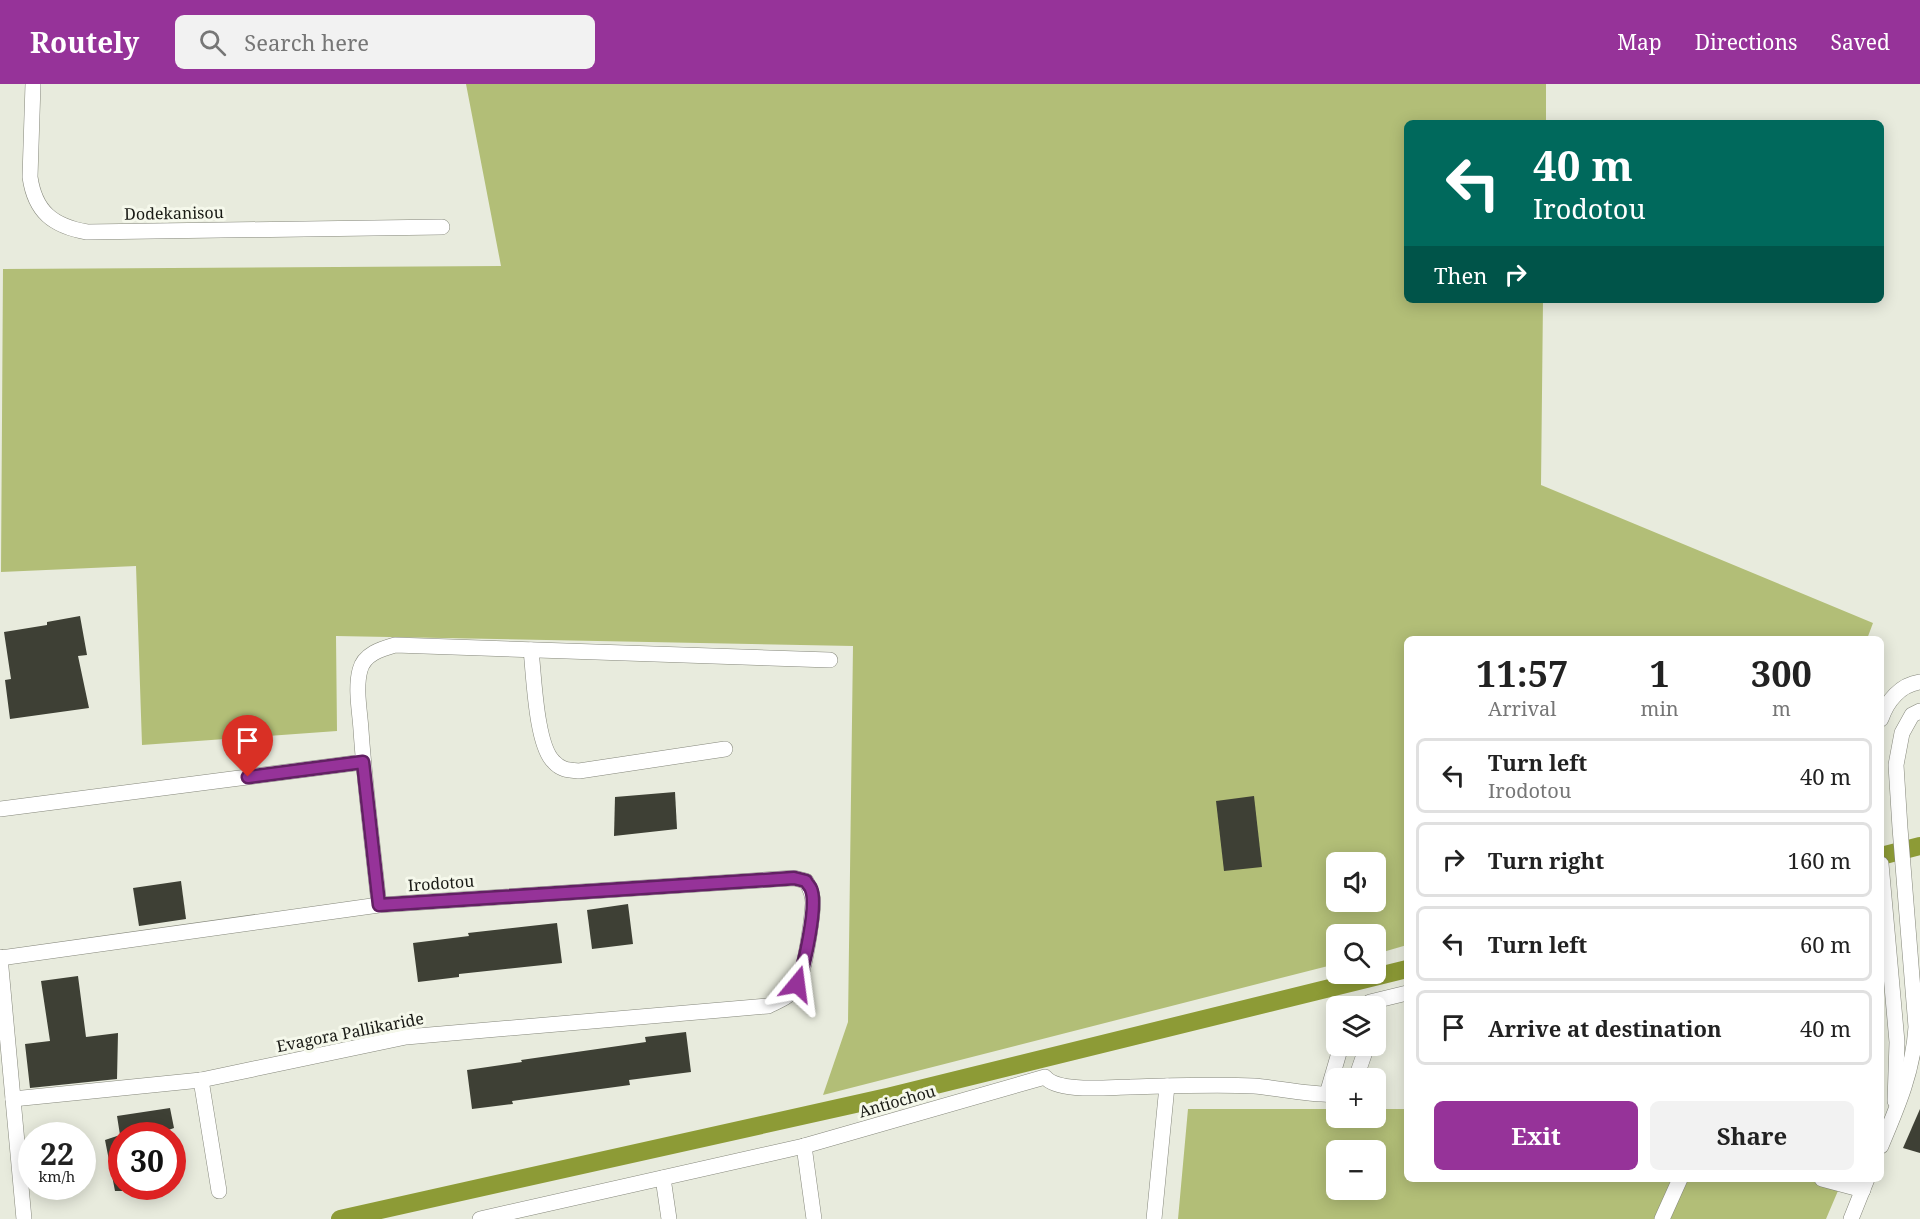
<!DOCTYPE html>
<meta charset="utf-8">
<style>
:root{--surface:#fff;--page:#f2f2f2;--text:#222;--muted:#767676;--line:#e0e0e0;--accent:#963399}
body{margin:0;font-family:"Noto Serif",serif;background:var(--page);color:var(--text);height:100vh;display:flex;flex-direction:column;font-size:22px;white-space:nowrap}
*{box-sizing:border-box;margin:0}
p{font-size:20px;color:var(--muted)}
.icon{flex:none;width:33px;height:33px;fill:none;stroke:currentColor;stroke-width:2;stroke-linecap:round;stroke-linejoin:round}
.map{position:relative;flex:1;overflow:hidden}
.details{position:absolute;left:1404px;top:552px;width:480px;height:546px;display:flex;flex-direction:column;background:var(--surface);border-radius:9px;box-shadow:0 3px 15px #0003}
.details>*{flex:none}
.banner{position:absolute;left:1404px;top:36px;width:480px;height:183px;border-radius:9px;box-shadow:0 3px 15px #0003;background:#00695c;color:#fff;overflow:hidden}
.tools{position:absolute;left:1326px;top:768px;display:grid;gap:12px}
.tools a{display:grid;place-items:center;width:60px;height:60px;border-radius:9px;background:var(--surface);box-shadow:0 3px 15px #0003;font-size:30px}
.speed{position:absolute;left:18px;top:1038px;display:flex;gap:12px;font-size:30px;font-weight:700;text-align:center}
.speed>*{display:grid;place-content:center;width:78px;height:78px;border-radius:50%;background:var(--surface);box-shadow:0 3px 15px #0003;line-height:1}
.speed small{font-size:15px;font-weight:400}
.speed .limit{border:9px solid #d22;background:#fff;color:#111}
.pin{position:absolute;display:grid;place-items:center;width:51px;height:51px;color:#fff;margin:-62px -26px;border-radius:50% 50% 50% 0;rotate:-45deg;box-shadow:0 0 6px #0007}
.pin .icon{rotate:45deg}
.me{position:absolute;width:66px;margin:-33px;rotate:16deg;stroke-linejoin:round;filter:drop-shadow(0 0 4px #0008)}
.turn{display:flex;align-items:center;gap:21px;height:126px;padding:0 30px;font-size:27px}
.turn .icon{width:78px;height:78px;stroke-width:2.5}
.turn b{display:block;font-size:42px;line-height:51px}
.then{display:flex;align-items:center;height:57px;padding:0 30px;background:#0003;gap:12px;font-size:22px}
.eta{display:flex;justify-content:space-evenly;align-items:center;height:102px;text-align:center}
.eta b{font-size:36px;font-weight:700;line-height:42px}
.cta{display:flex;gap:12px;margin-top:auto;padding:12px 30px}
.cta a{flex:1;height:69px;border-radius:9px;background:var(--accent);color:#fff;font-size:24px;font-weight:700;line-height:69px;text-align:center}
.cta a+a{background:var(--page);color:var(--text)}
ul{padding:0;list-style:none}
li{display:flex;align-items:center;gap:18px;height:75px;margin:0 12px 9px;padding:0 18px;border:3px solid var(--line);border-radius:9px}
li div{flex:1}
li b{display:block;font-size:22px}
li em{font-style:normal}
header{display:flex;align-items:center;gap:36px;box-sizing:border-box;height:84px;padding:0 30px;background:var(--accent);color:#fff}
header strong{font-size:28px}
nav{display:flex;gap:33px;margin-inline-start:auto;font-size:21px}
.search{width:420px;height:54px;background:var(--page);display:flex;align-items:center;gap:15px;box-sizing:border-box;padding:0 21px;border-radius:9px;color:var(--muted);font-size:22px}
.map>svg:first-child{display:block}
</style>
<header>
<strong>Routely</strong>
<div class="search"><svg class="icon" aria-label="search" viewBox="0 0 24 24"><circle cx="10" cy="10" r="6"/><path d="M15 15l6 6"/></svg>Search here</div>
<nav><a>Map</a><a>Directions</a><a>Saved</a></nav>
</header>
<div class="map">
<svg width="1920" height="1135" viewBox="0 0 1920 1135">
<rect width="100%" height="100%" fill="#e8ebdd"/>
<!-- green -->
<g fill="#b2be77" fill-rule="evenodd">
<path d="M466 0H1546V39H1407V216H1543L1541 401 1873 539 1867 555H1407V861L1376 870V850H1336V880L823 1011 848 938 853 562 336 552 337 647 142 661 136 482 1 488 3 185 501 182ZM1336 778H1376V818H1336Z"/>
<path d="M1188 1025H1336V1034H1376V1025H1407V1095H1843L1826 1135H1178ZM1336 1066H1376V1106H1336Z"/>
</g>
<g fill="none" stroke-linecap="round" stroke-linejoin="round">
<!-- canal -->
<g stroke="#8d9b36" stroke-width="18">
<path d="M1881 772 1920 762"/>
<path d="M340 1135 887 1013 1407 885"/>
</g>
</g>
<!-- building -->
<g fill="#3e4035">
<path d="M80 532 87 571 78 572 89 624 10 635 5 596 11 595 4 548 47 541V538Z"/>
<path d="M675 708 677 745 614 752 615 713Z"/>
<path d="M1254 712 1262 783 1224 787 1216 717Z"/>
<path d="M181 797 186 835 139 842 133 804Z"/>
<path d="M628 820 633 860 592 865 587 826Z"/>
<path d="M557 839 562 879 459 890V893L418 898 413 859 469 852 468 849Z"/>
<path d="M78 892 86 953 118 949 117 995 30 1004 25 960 50 957 41 897Z"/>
<path d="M686 948 691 988 629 996 630 1001 512 1017 513 1020 472 1025 467 986 522 978 521 976 646 958 645 953Z"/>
<path d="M170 1024 174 1044 152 1052H122V1107H115L105 1056 120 1051 117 1032Z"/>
<path d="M1920 1025V1069L1903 1064Z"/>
</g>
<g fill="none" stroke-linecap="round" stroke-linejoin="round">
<defs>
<g id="minor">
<path d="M33 0 30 93C35 128 53 142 87 148L442 143"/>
<path d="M531 566C534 592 536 662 554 678 561 686 569 686 579 687L725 665"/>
<path d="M1881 635C1887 617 1900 601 1920 598"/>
<path d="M0 725 363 678"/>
<path d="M1881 780 1897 958 1895 1017"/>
<path d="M379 821C373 763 365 705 361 646 360 628 355 605 360 586 364 570 381 565 395 561L830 576"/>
<path d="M0 873 24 1135"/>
<path d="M0 874 379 821 794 794 806 797C810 804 813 810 813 819 812 836 805 887 797 901 790 913 780 916 768 922L406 953 201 996 13 1015"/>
<path d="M1370 922V918L1407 909"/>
<path d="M1356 994 1367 962"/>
<path d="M201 996 219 1107"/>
<path d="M1327 1010 1341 962"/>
<path d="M804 1062 814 1135"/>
<path d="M1881 1062C1898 1022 1913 987 1916 943L1900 744 1896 681 1902 649 1912 631 1920 627"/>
<path d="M663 1094 669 1135"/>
<path d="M1822 1095 1863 1106"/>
<path d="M480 1135 804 1062 1045 993C1058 1009 1110 1003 1130 1003 1171 1002 1213 1000 1254 1002 1279 1004 1314 1012 1336 1010"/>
<path d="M1154 1135 1167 1002"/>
<path d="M1662 1135 1680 1095"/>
<path d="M1851 1135 1867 1095"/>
</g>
</defs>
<!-- minor casing -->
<use href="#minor" stroke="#85877b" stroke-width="16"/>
<!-- minor -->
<use href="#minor" stroke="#fff" stroke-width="15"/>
</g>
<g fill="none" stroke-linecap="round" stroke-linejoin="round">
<defs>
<path id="route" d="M248 693 363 678 379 821 780 795 794 794 806 797C807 800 810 802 811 805 818 821 804 883 797 900"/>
</defs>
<!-- route casing -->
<use href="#route" stroke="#622163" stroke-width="15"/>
<!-- route -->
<use href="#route" stroke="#963399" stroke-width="10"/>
</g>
<g text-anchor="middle" stroke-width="6" stroke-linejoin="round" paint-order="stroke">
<!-- street labels -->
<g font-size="16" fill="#181914" stroke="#f5f8eb">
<text transform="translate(174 129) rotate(-1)" y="6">Dodekanisou</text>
<text transform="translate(441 799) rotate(-4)" y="6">Irodotou</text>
<text transform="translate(350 948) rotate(-11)" y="6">Evagora Pallikaride</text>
<text transform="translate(897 1017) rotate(-16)" y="6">Antiochou</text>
</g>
</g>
</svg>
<div class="tools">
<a><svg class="icon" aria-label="sound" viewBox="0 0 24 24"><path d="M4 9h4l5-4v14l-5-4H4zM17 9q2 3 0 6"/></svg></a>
<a><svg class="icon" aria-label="search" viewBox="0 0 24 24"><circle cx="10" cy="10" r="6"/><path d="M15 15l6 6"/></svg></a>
<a><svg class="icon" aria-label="layers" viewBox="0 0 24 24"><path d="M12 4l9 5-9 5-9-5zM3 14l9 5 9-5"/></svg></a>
<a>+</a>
<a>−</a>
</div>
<div class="speed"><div>22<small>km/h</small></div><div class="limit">30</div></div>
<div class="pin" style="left:248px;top:693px;background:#d93025"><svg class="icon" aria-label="arrive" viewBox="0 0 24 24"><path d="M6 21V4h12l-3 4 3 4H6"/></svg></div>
<svg class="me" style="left:797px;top:900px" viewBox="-20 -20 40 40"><path d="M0-17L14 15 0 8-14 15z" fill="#963399" stroke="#fff" stroke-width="4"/></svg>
<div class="banner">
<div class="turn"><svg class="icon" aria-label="left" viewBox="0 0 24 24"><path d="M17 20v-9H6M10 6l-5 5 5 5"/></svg><div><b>40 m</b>Irodotou</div></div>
<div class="then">Then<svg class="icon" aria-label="right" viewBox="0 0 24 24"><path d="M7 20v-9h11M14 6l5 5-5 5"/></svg></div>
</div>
<section class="details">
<div class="eta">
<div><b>11:57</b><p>Arrival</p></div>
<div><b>1</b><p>min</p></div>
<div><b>300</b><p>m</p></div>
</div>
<ul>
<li><svg class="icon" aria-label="left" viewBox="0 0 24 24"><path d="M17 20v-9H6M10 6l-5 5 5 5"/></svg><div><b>Turn left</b><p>Irodotou</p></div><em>40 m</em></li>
<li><svg class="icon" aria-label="right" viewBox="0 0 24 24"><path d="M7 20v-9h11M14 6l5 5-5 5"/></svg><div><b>Turn right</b></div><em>160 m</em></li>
<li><svg class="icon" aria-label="left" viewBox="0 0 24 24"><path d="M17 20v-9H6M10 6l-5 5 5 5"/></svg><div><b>Turn left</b></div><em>60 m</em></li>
<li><svg class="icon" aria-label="arrive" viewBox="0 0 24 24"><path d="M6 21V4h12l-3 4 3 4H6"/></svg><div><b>Arrive at destination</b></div><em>40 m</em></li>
</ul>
<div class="cta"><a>Exit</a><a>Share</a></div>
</section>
</div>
